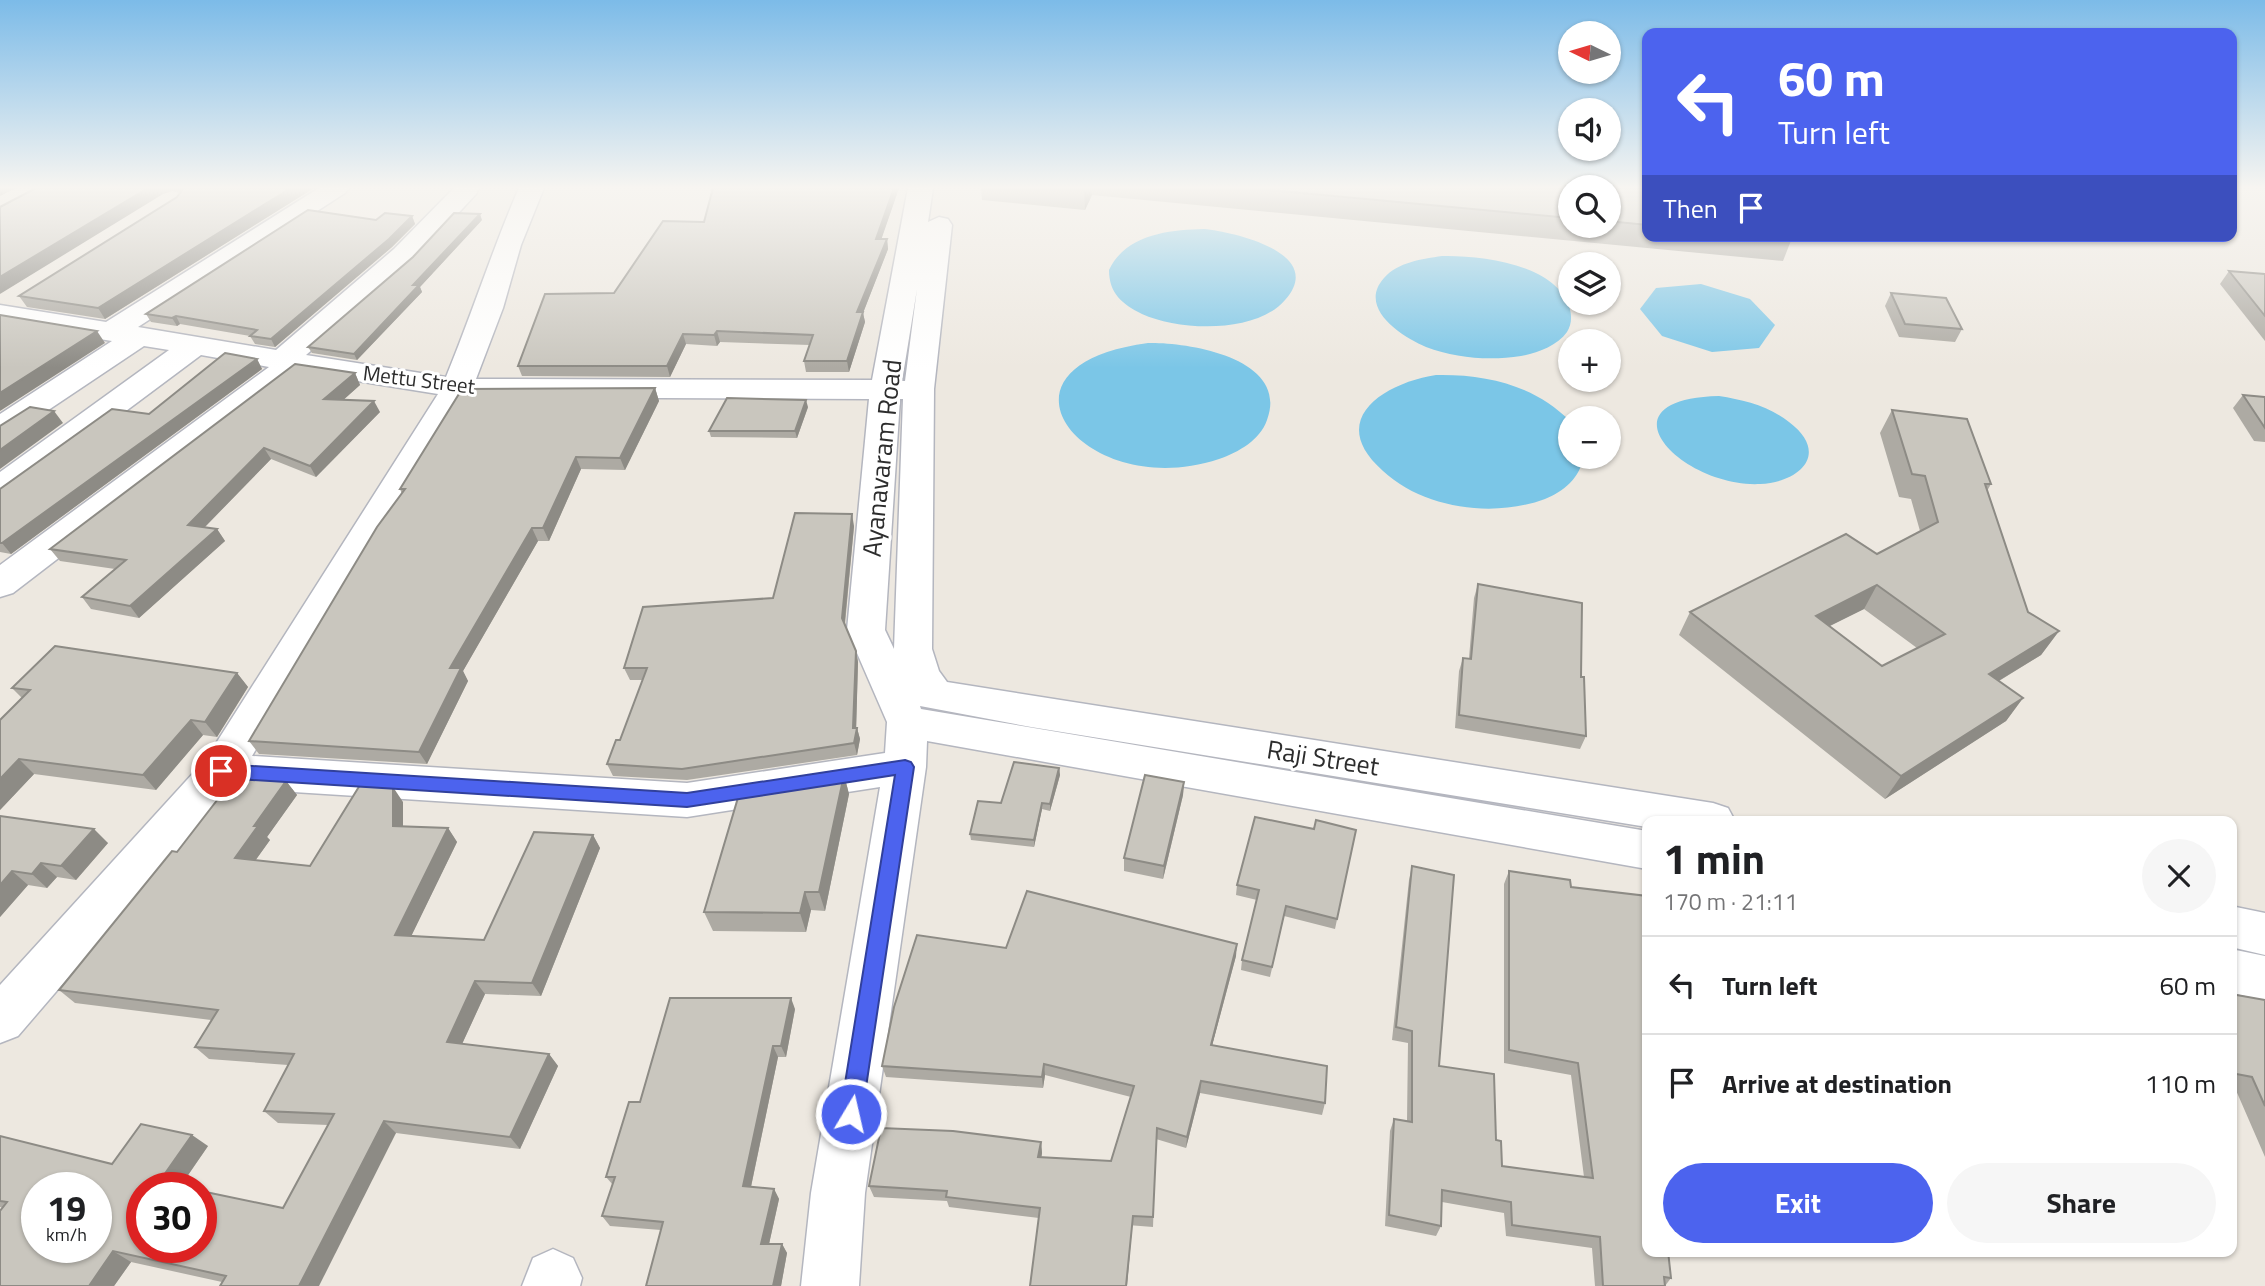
<!DOCTYPE html>
<meta charset="utf-8">
<style>
:root{--surface:#fff;--page:#f6f6f6;--text:#202124;--muted:#757577;--line:#e0e0e0;--accent:#4c63ee}
body{margin:0;font-family:"Titillium Web",sans-serif;background:var(--page);color:var(--text);height:100vh;display:flex;flex-direction:column;font-size:26px;white-space:nowrap}
*{box-sizing:border-box;margin:0}
p{font-size:23px;color:var(--muted)}
.icon{flex:none;width:38px;height:38px;fill:none;stroke:currentColor;stroke-width:2;stroke-linecap:round;stroke-linejoin:round}
.map{position:relative;flex:1;overflow:hidden}
.panel{position:absolute;left:1642px;top:816px;width:595px;height:441px;display:flex;flex-direction:column;background:var(--surface);border-radius:14px;box-shadow:0 2px 5px #0004}
.panel>*{flex:none}
.top-card{position:absolute;left:1642px;top:28px;width:595px;height:214px;border-radius:14px;box-shadow:0 2px 5px #0004;background:#4c63ee;color:#fff;overflow:hidden}
.needle{width:46px;rotate:275deg}
.tools{position:absolute;left:1558px;top:21px;display:grid;gap:14px}
.tools a{display:grid;place-items:center;width:63px;height:63px;border-radius:50%;background:var(--surface);box-shadow:0 2px 5px #0004;font-size:35px}
.speed{position:absolute;left:21px;top:1172px;display:flex;gap:14px;font-size:35px;font-weight:700;text-align:center}
.speed>*{display:grid;place-content:center;width:91px;height:91px;border-radius:50%;background:var(--surface);box-shadow:0 2px 5px #0004;line-height:1}
.speed small{font-size:18px;font-weight:400}
.speed .limit{border:10px solid #d22;background:#fff;color:#111}
.pin{position:absolute;display:grid;place-items:center;width:60px;height:60px;color:#fff;margin:-30px;border:4px solid #fff;border-radius:50%;box-shadow:0 2px 7px #0007}
.me{position:absolute;width:77px;margin:-38px;rotate:9deg;stroke-linejoin:round;filter:drop-shadow(0 0 5px #0008)}
.turn{display:flex;align-items:center;gap:24px;height:147px;padding:0 21px;font-size:32px}
.turn .icon{width:91px;height:91px;stroke-width:2.5}
.turn b{display:block;font-size:49px;line-height:60px}
.then{display:flex;align-items:center;height:66px;padding:0 21px;background:#0003;gap:14px;font-size:26px}
.round{display:grid;place-items:center;flex:none;width:74px;height:74px;border-radius:37px;background:var(--page)}
.summary{display:flex;align-items:center;justify-content:space-between;height:119px;padding:0 21px}
h1{font-size:42px;font-weight:700;line-height:52px}
.action{display:flex;gap:14px;margin-top:auto;padding:14px 21px}
.action a{flex:1;height:80px;border-radius:42px;background:var(--accent);color:#fff;font-size:28px;font-weight:700;line-height:80px;text-align:center}
.action a+a{background:var(--page);color:var(--text)}
ul{padding:0;list-style:none}
li{display:flex;align-items:center;gap:21px;height:98px;padding:0 21px;border-top:2px solid var(--line)}
li div{flex:1}
li b{display:block;font-size:26px}
li em{font-style:normal}
.map>svg:first-child{display:block}
</style>
<div class="map">
<svg width="2265" height="1286" viewBox="0 0 2265 1286">
<rect width="100%" height="100%" fill="#ede8e0"/>
<!-- water -->
<g fill="#7bc6e7">
<path d="M1204 229C1234 232 1327 253 1285 300 1256 334 1179 331 1142 314 1122 304 1109 293 1109 270 1126 234 1169 230 1204 229Z"/>
<path d="M1442 256C1480 255 1554 264 1569 306 1572 315 1572 324 1567 332 1557 346 1537 353 1521 356 1489 361 1456 358 1426 347 1402 337 1357 308 1384 278 1398 262 1422 259 1442 256Z"/>
<path d="M1701 284 1750 299 1775 325 1759 348 1712 352 1662 336 1640 309 1656 288Z"/>
<path d="M1148 343C1188 342 1290 358 1267 420 1260 440 1239 452 1219 459 1084 504 975 366 1148 343Z"/>
<path d="M1436 375C1486 374 1534 385 1570 421V457H1583C1581 477 1563 492 1545 499 1494 518 1424 509 1383 471 1325 420 1384 383 1436 375Z"/>
<path d="M1719 396C1744 400 1769 406 1789 422 1830 453 1801 482 1760 484 1682 488 1595 399 1719 396Z"/>
</g>
<g fill="none" stroke-linecap="round" stroke-linejoin="round">
<defs>
<g id="minor">
<path d="M319 188H349L345 193 138 327 276 350 394 249 454 188H479L476 194 414 261 306 355 446 377C472 314 492 250 519 188H544L521 245 503 308 476 379 872 380 908 188H933L928 222 939 217 948 219 952 225 934 389 932 649 939 671 947 682 1713 803 1728 808 1735 821H1647V827L1031 727 920 706 921 709 1647 831V869L927 741 926 767 865 1193 859 1286H801L811 1193 880 787 687 817 231 788 18 1036 0 1043V985L206 759 438 394 301 372 13 593 0 597V565L269 367 201 355 12 496 0 499V472L169 350 144 346 11 435 0 438V414L112 341 0 323V305L106 322ZM917 289 905 381H902ZM467 397 869 399 847 630 887 722 885 753 687 783 252 756ZM900 399H903L894 649 885 630Z"/>
<path d="M2231 906 2265 913V955L2231 947Z"/>
<path d="M2231 949 2265 956V1000L2231 993Z"/>
<path d="M553 1249 573 1258 582 1278 580 1286H522L533 1258Z"/>
</g>
</defs>
<!-- minor casing -->
<use href="#minor" stroke="#b4b6bf" stroke-width="3"/>
<!-- minor -->
<use href="#minor" fill="#fff" fill-rule="evenodd"/>
</g>
<!-- wall -->
<g fill="#adaaa3" fill-rule="evenodd">
<path d="M36 188H314L105 319 27 307 19 296 177 197 180 193 172 191 163 194 2 206Z"/>
<path d="M713 188H899L881 239H887L888 249 863 313 865 322 849 372H806L804 361 810 345 720 342 717 346 686 344 670 377 522 376 518 366 614 293 704 222Z"/>
<path d="M981 188H1570V226H1608V188H1647V236H1791L1792 238 1783 261 1092 195 1085 210 982 200Z"/>
<path d="M412 216 415 224 392 247 275 347 255 344 250 336 180 324 177 326 151 322 146 314 376 220Z"/>
<path d="M482 220 420 287 422 292 357 360 312 353 308 347Z"/>
<path d="M2229 271 2265 274V341L2220 284Z"/>
<path d="M1891 293 1962 329 1955 342 1899 337 1885 306Z"/>
<path d="M257 359 262 369 11 554 0 552V489Z"/>
<path d="M355 373 360 385 343 400 380 412 316 477 271 459 205 527 217 529 225 541 139 618 91 609 82 597 115 569 60 561 50 549Z"/>
<path d="M655 388 659 401 625 470 581 469 549 541H538L463 671 468 681 427 764 259 754 249 741 402 494 400 489Z"/>
<path d="M2243 395 2265 397V442L2254 441 2233 408Z"/>
<path d="M808 407 797 438 711 437 709 431Z"/>
<path d="M1892 410 1991 484 1987 491 2028 612 2059 631 2041 655 1999 681 2023 698 2006 721 1885 799 1679 635 1690 612 1877 554 1920 531 1911 499 1899 497 1880 433ZM1864 609 1917 648 1882 666 1830 626Z"/>
<path d="M854 526 845 625 856 651 858 662 856 728H857L860 739 857 755 687 780 613 776 607 764 620 740 643 680H630L624 668 773 598Z"/>
<path d="M1478 584 1581 677 1586 736 1580 749 1455 728 1459 671 1463 658H1469L1474 598Z"/>
<path d="M237 673 248 687 217 737 203 735 156 790 34 774 0 810 22 698 12 688Z"/>
<path d="M1059 768 1060 775 1050 811 1042 809 1034 847 971 840 970 834 1001 803Z"/>
<path d="M844 775 849 794 825 911 811 910 806 932 713 931 704 912Z"/>
<path d="M286 781 297 795 267 837 270 840 255 861 310 866 403 802V827L448 828 457 842 411 936 484 940 593 835 600 848 541 996 485 994 462 1044 549 1054 558 1066 520 1149 396 1133 222 1282 131 1262 114 1286H0L3 1208 0 1207V1136L112 1164 208 1146 180 1187 283 1208 328 1125 278 1123 264 1111 288 1065 209 1059 195 1047 211 1020 75 1003 59 990 177 852Z"/>
<path d="M1184 782 1183 795 1163 879 1124 871V858Z"/>
<path d="M0 816 108 843 76 880 57 877 47 888 28 885 0 917Z"/>
<path d="M1314 829 1356 830 1335 929 1284 916 1270 977 1241 970 1242 960 1257 900 1236 895 1237 885Z"/>
<path d="M1412 866 1439 1066 1496 1140 1502 1166 1584 1177 1571 1075 1504 1063V884L1509 871 1571 887 1647 1251 1671 1278 1665 1286H1595L1592 1248 1506 1236 1504 1213 1442 1202 1441 1226 1436 1236 1385 1226 1390 1131 1394 1119 1407 1121 1408 1043 1392 1040 1409 880Z"/>
<path d="M1006 948 1236 956 1212 1046 1325 1103 1322 1115 1200 1093 1186 1148 1156 1139 1153 1227 1039 1218 949 1207 947 1201 874 1197 869 1186 1041 1142 1042 1153 1041 1157 1111 1161 1131 1097 1045 1075 1043 1088 886 1077 882 1066Z"/>
<path d="M2231 994 2265 1000V1157L2235 1088 2231 1087Z"/>
<path d="M795 1009 786 1057H778L751 1187 774 1189 779 1199 769 1244H782L787 1253 781 1286H646L661 1230 610 1226 602 1216 613 1185 606 1177Z"/>
</g>
<!-- shaded-wall -->
<g fill="#8d8b85">
<path d="M0 188H16L0 196Z"/>
<path d="M148 188H171L172 191 163 194 0 294V277Z"/>
<path d="M291 188H314L105 319 98 308Z"/>
<path d="M894 188H899L878 249 876 239Z"/>
<path d="M1084 188H1092V195L1085 210Z"/>
<path d="M480 214 482 220 420 287 422 292 357 360 354 354 413 285Z"/>
<path d="M412 216 415 224 392 247 275 347 271 339Z"/>
<path d="M887 239 888 249 863 313 865 322 849 372 847 361 857 312Z"/>
<path d="M176 316 180 324 177 326 172 318Z"/>
<path d="M97 331 105 343 0 411V393Z"/>
<path d="M717 331 720 342 717 346 714 335Z"/>
<path d="M683 334 686 344 670 377 667 366Z"/>
<path d="M257 359 262 369 11 554 2 543Z"/>
<path d="M355 373 360 385 331 411 324 399Z"/>
<path d="M655 388 659 401 625 470 620 458Z"/>
<path d="M806 400 808 407 797 438 795 431Z"/>
<path d="M374 401 380 412 316 477 310 466Z"/>
<path d="M54 411 63 423 0 469V450Z"/>
<path d="M264 448 271 459 196 536 188 525Z"/>
<path d="M576 457 581 469 549 541 543 528Z"/>
<path d="M852 514 854 526 844 630 842 618Z"/>
<path d="M532 528 538 541 463 671 468 681 427 764 419 752 450 668Z"/>
<path d="M217 529 225 541 139 618 130 606Z"/>
<path d="M1877 585 1864 609 1803 639 1816 616Z"/>
<path d="M2059 631 2041 655 1972 697 1989 674Z"/>
<path d="M856 651 858 662 856 734 857 728 860 739 857 755 854 743 853 728Z"/>
<path d="M237 673 248 687 217 737 205 722Z"/>
<path d="M2023 698 2006 721 1885 799 1901 776Z"/>
<path d="M191 720 203 735 156 790 143 775Z"/>
<path d="M19 759 34 774 0 810V779Z"/>
<path d="M1059 768 1060 775 1050 811V804Z"/>
<path d="M844 775 849 794 825 911 819 892Z"/>
<path d="M286 781 297 795 267 837 270 840 247 872 235 858 254 826Z"/>
<path d="M1184 782 1183 795 1163 879 1164 866Z"/>
<path d="M393 787 403 802V840L393 826Z"/>
<path d="M1042 803V809L1034 847V840Z"/>
<path d="M448 828 457 842 405 949 395 935Z"/>
<path d="M94 829 108 843 76 880 61 866Z"/>
<path d="M593 835 600 848 541 996 532 983Z"/>
<path d="M41 863 57 877 47 888 32 874Z"/>
<path d="M12 871 28 885 0 917V885Z"/>
<path d="M805 892 811 910 806 932 800 913Z"/>
<path d="M1237 944 1236 956 1209 1057 1211 1045Z"/>
<path d="M475 981 485 994 457 1055 447 1042Z"/>
<path d="M791 998 795 1009 786 1057 781 1046Z"/>
<path d="M773 1046 778 1057 749 1196 743 1186Z"/>
<path d="M549 1054 558 1066 520 1149 510 1137Z"/>
<path d="M1044 1064 1045 1075 1043 1088 1042 1077Z"/>
<path d="M1201 1081 1200 1093 1186 1148 1187 1137Z"/>
<path d="M384 1121 396 1133 319 1286H299Z"/>
<path d="M192 1135 208 1146 179 1188 159 1182Z"/>
<path d="M1041 1142 1042 1153 1040 1168 1038 1157Z"/>
<path d="M774 1189 779 1199 767 1253 761 1244Z"/>
<path d="M1133 1216 1127 1286H1126Z"/>
<path d="M782 1244 787 1253 781 1286H773Z"/>
<path d="M113 1251 131 1262 114 1286H89Z"/>
</g>
<!-- building -->
<g fill="#c9c6be" stroke="#8d8b85" stroke-width="2" fill-rule="evenodd">
<path d="M36 188H148L0 277V207Z"/>
<path d="M181 188H291L98 308 19 296 177 197 182 190Z"/>
<path d="M713 188H894L876 239H887L857 312H863L847 361H804L813 335 717 331 714 335 683 334 667 366H518L545 294 614 293 663 221 704 222Z"/>
<path d="M1249 188H1570V218Z"/>
<path d="M1608 188H1647V225L1608 221Z"/>
<path d="M308 210 376 220 385 213 412 216 389 239 271 339 250 336 257 330 176 316 172 318 146 314Z"/>
<path d="M454 213 480 214 413 285H419L354 354 308 347 413 257Z"/>
<path d="M1769 236H1791L1792 238Z"/>
<path d="M2229 271 2265 274V316Z"/>
<path d="M1891 293 1946 298 1962 329 1905 324Z"/>
<path d="M0 315 97 331 0 393Z"/>
<path d="M225 353 257 359 2 543H0V489L112 409 149 414Z"/>
<path d="M295 364 355 373 324 399 374 401 310 466 264 448 188 525 217 529 130 606 82 597 126 560 50 549Z"/>
<path d="M655 388 620 458 576 457 543 528H532L450 668H461L419 752 249 741 377 527 405 489H400L462 389Z"/>
<path d="M2243 395 2265 397V428Z"/>
<path d="M727 398 806 400 795 431H709Z"/>
<path d="M30 407 54 411 0 450V426Z"/>
<path d="M1892 410 1967 419 1991 484H1985L2028 612 2059 631 1989 674 2023 698 1901 776 1690 612 1846 534 1877 554 1938 522 1925 476 1912 474ZM1877 585 1945 634 1882 666 1816 616Z"/>
<path d="M795 513 852 514 842 618 856 651 853 728H857L854 743 682 769 607 764 616 740H620L647 668H624L643 607 773 598Z"/>
<path d="M1478 584 1582 603 1581 677H1584L1586 736 1459 715 1463 658 1471 659Z"/>
<path d="M55 646 237 673 205 722 191 720 143 775 19 759 0 779V720L30 690 12 688Z"/>
<path d="M1014 762 1059 768 1050 804 1042 803 1034 840 970 834 978 801 1001 803Z"/>
<path d="M844 775 819 892H805L800 913 704 912 740 791Z"/>
<path d="M1145 775 1184 782 1164 866 1124 858Z"/>
<path d="M235 777 286 781 254 826H258L235 858 310 866 360 785 393 787V826L448 828 395 935 484 940 534 832 593 835 532 983 475 981 447 1042 549 1054 510 1137 384 1121 299 1286H220L226 1276 113 1251 89 1286H0V1211L7 1202 0 1201V1136L112 1164 141 1124 192 1135 159 1182 187 1188H142V1248H201V1191L283 1208 334 1114 264 1111 294 1054 195 1047 218 1010 59 990 172 851 177 852ZM37 1188H96V1248H37Z"/>
<path d="M0 816 94 829 61 866 41 863 32 874 12 871 0 885Z"/>
<path d="M1255 817 1314 829 1316 820 1356 830 1337 919 1286 906 1272 967 1242 960 1259 890 1237 885Z"/>
<path d="M1412 866 1454 875 1439 1066 1494 1074 1496 1140 1501 1141 1502 1166 1593 1178 1578 1063 1509 1050V871L1570 880 1571 887 1647 896V1251H1668L1671 1278 1664 1277 1665 1286H1603L1600 1237 1512 1225 1511 1202 1442 1190 1441 1226 1389 1215 1394 1119 1412 1122V1031L1396 1027Z"/>
<path d="M1027 891 1237 944 1211 1045 1327 1066 1325 1103 1201 1081 1187 1137 1157 1128 1153 1217 1133 1216 1126 1286H1030L1040 1208 946 1197 947 1191 869 1186 881 1128 953 1131 1041 1142 1038 1157 1111 1161 1134 1086 1044 1064 1042 1077 882 1066 894 1007 917 935 1006 948Z"/>
<path d="M2231 994 2265 1000V1106L2252 1077 2231 1073Z"/>
<path d="M670 998H791L781 1046H773L743 1186 774 1189 761 1244H782L773 1286H646L663 1222 602 1216 615 1177H606L629 1102H640Z"/>
</g>
<!-- sky -->
<linearGradient id="sky" x2="0" y2="1"><stop stop-color="#7cbbe8"/><stop offset="0.51" stop-color="#f7f5f1"/><stop offset="1" stop-color="#f7f5f1" stop-opacity="0"/></linearGradient>
<rect width="2265" height="368" fill="url(#sky)"/>
<!-- route -->
<path fill="#4c63ee" stroke="#31409b" stroke-width="2" d="M905 760 911 762 914 767 862 1114 858 1121 851 1124 843 1121 840 1114 895 775 687 807 221 778 215 776 212 771 215 766 221 764 687 793Z"/>
<g text-anchor="middle" stroke-width="6" stroke-linejoin="round" paint-order="stroke">
<!-- far-street labels -->
<g font-size="21" fill="#2d2d2d" stroke="#fff">
<text transform="translate(419 380) rotate(7)" y="7">Mettu Street</text>
</g>
<!-- street labels -->
<g font-size="26" fill="#2d2d2d" stroke="#fff">
<text transform="translate(882 458) rotate(-84)" y="9">Ayanavaram Road</text>
<text transform="translate(1323 758) rotate(9)" y="9">Raji Street</text>
</g>
</g>
</svg>
<div class="tools">
<a><svg class="needle" viewBox="-14 -14 28 28"><path d="M0-13l5 13h-10z" fill="#e53935"/><path d="M0 13l5-13h-10z" fill="#757577"/></svg></a>
<a><svg class="icon" aria-label="sound" viewBox="0 0 24 24"><path d="M4 9h4l5-4v14l-5-4H4zM17 9q2 3 0 6"/></svg></a>
<a><svg class="icon" aria-label="search" viewBox="0 0 24 24"><circle cx="10" cy="10" r="6"/><path d="M15 15l6 6"/></svg></a>
<a><svg class="icon" aria-label="layers" viewBox="0 0 24 24"><path d="M12 4l9 5-9 5-9-5zM3 14l9 5 9-5"/></svg></a>
<a>+</a>
<a>−</a>
</div>
<div class="speed"><div>19<small>km/h</small></div><div class="limit">30</div></div>
<div class="pin" style="left:221px;top:771px;background:#d93025"><svg class="icon" aria-label="arrive" viewBox="0 0 24 24"><path d="M6 21V4h12l-3 4 3 4H6"/></svg></div>
<svg class="me" style="left:851px;top:1114px" viewBox="-20 -20 40 40"><circle r="17" fill="#4c63ee" stroke="#fff" stroke-width="3"/><path d="M0-11L8 9 0 5-8 9z" fill="#fff"/></svg>
<div class="top-card">
<div class="turn"><svg class="icon" aria-label="left" viewBox="0 0 24 24"><path d="M17 20v-9H6M10 6l-5 5 5 5"/></svg><div><b>60 m</b>Turn left</div></div>
<div class="then">Then<svg class="icon" aria-label="arrive" viewBox="0 0 24 24"><path d="M6 21V4h12l-3 4 3 4H6"/></svg></div>
</div>
<section class="panel">
<div class="summary"><div><h1>1 min</h1><p>170 m · 21:11</p></div><a class="round"><svg class="icon" aria-label="close" viewBox="0 0 24 24"><path d="M6 6l12 12M18 6L6 18"/></svg></a></div>
<ul>
<li><svg class="icon" aria-label="left" viewBox="0 0 24 24"><path d="M17 20v-9H6M10 6l-5 5 5 5"/></svg><div><b>Turn left</b></div><em>60 m</em></li>
<li><svg class="icon" aria-label="arrive" viewBox="0 0 24 24"><path d="M6 21V4h12l-3 4 3 4H6"/></svg><div><b>Arrive at destination</b></div><em>110 m</em></li>
</ul>
<div class="action"><a>Exit</a><a>Share</a></div>
</section>
</div>
